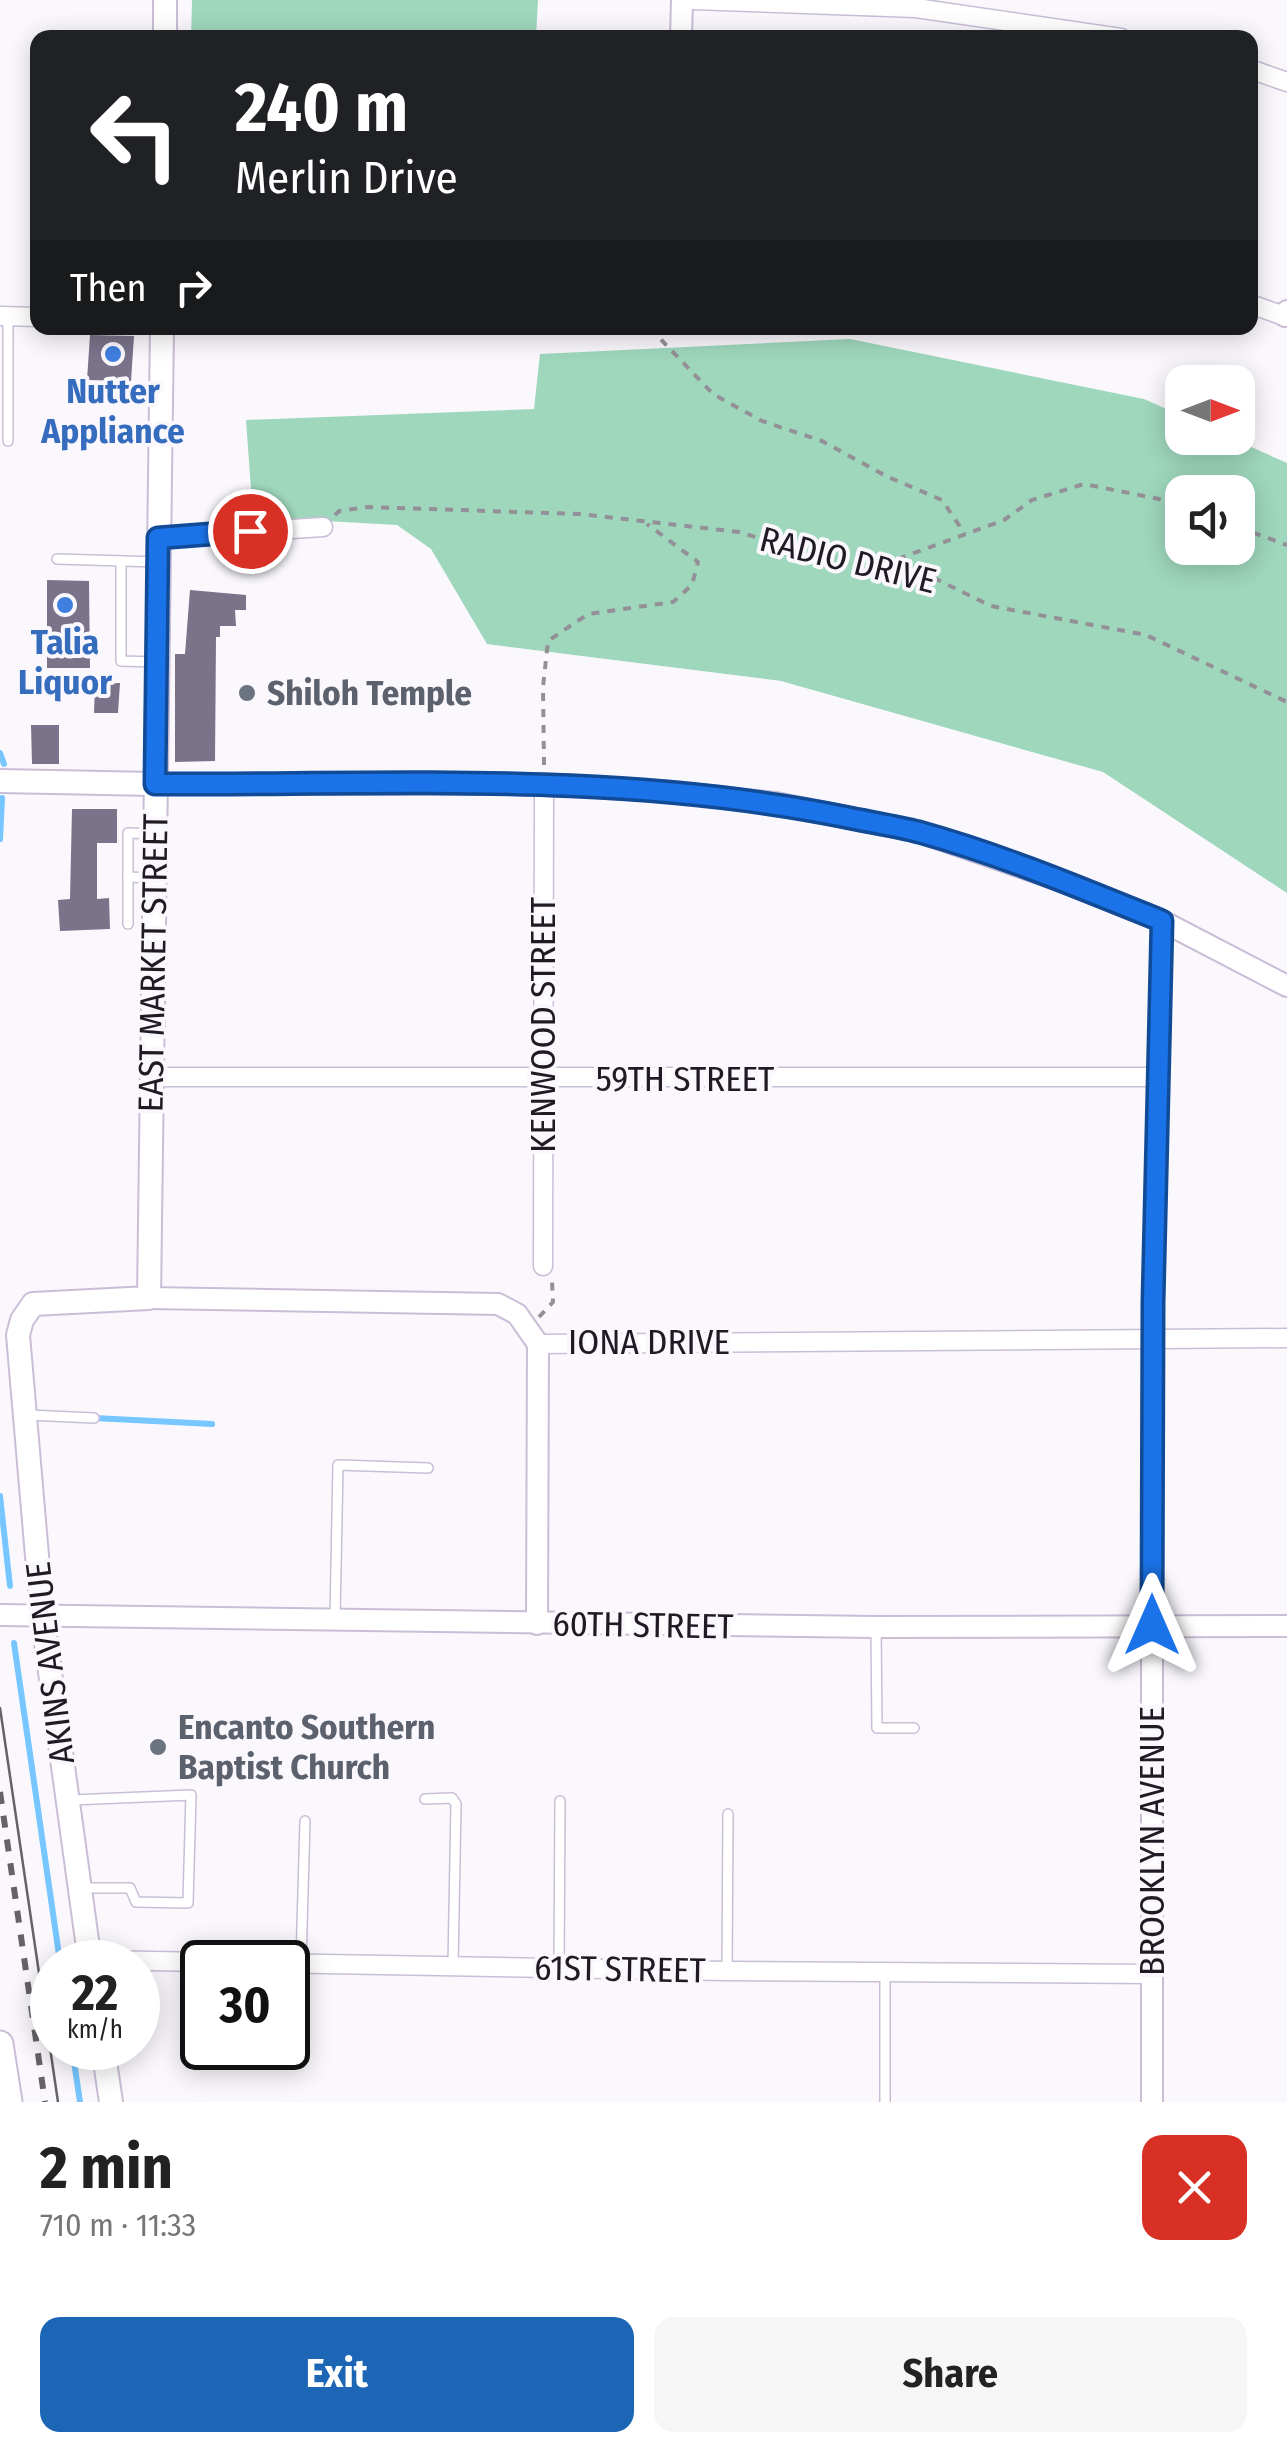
<!DOCTYPE html>
<meta charset="utf-8">
<style>
:root{--surface:#fff;--page:#f6f6f6;--text:#222;--muted:#767676;--accent:#1c66b5}
body{margin:0;font-family:"Fira Sans Condensed",sans-serif;background:var(--page);color:var(--text);height:100vh;display:flex;flex-direction:column;font-size:38px;white-space:nowrap}
*{box-sizing:border-box;margin:0}
p{font-size:32px;color:var(--muted)}
.icon{flex:none;width:55px;height:55px;fill:none;stroke:currentColor;stroke-width:2;stroke-linecap:round;stroke-linejoin:round}
.map{position:relative;height:2102px;overflow:hidden}
.drawer{display:flex;flex-direction:column;background:var(--surface);flex:1}
.drawer>*{flex:none}
.hud{position:absolute;left:30px;top:30px;width:1228px;height:305px;border-radius:20px;box-shadow:0 5px 25px #0003;background:#202124;color:#fff;overflow:hidden}
.needle{width:65px;rotate:90deg}
.fabs{position:absolute;left:1165px;top:365px;display:grid;gap:20px}
.fabs a{display:grid;place-items:center;width:90px;height:90px;border-radius:20px;background:var(--surface);box-shadow:0 5px 25px #0003;font-size:50px}
.speed{position:absolute;left:30px;top:1940px;display:flex;gap:20px;font-size:50px;font-weight:700;text-align:center}
.speed>*{display:grid;place-content:center;width:130px;height:130px;border-radius:50%;background:var(--surface);box-shadow:0 5px 25px #0003;line-height:1}
.speed small{font-size:25px;font-weight:400}
.speed .limit{border:5px solid #111;border-radius:15px;background:#fff;color:#111}
.pin{position:absolute;display:grid;place-items:center;width:85px;height:85px;color:#fff;margin:-42px;border:5px solid #fff;border-radius:50%;box-shadow:0 2px 10px #0007}
.me{position:absolute;width:110px;margin:-55px;rotate:0deg;stroke-linejoin:round;filter:drop-shadow(0 0 8px #0008)}
.turn{display:flex;align-items:center;gap:35px;height:210px;padding:0 40px;font-size:45px}
.turn .icon{width:130px;height:130px;stroke-width:2.5}
.turn b{display:block;font-size:70px;line-height:85px}
.then{display:flex;align-items:center;height:95px;padding:0 40px;background:#0003;gap:20px;font-size:38px}
.round{display:grid;place-items:center;flex:none;width:105px;height:105px;border-radius:20px;background:var(--page)}
.overview{display:flex;align-items:center;justify-content:space-between;height:170px;padding:0 40px}
h1{font-size:60px;font-weight:700;line-height:75px}
.action{display:flex;gap:20px;margin-top:auto;padding:20px 40px}
.action a{flex:1;height:115px;border-radius:20px;background:var(--accent);color:#fff;font-size:40px;font-weight:700;line-height:115px;text-align:center}
.action a+a{background:var(--page);color:var(--text)}
.map>svg:first-child{display:block}
</style>
<div class="map">
<svg width="1287" height="2102" viewBox="0 0 1287 2102">
<rect width="100%" height="100%" fill="#faf8fd"/>
<!-- green -->
<g fill="#9ed7bc" fill-rule="evenodd">
<path d="M192 0H538L536 37H191Z"/>
<path d="M850 339 1144 399 1182 416V438H1231L1287 463V893L1103 772 781 681 487 644 431 549 397 525 253 517 246 420 534 409 540 354ZM1182 492H1238V548H1182Z"/>
</g>
<g fill="none" stroke-linecap="round" stroke-linejoin="round">
<!-- stream -->
<g stroke="#77c6ff" stroke-width="6">
<path d="M0 753 4 764"/>
<path d="M0 839 2 798"/>
<path d="M94 1418 212 1424"/>
<path d="M0 1496 10 1586"/>
<path d="M14 1643 60 1962"/>
<path d="M72 2048 80 2102"/>
</g>
</g>
<!-- building -->
<g fill="#7a738a">
<path d="M90 335 134 336 131 381 87 380Z"/>
<path d="M47 580 89 581 90 668H47Z"/>
<path d="M190 590 246 595V610H235L236 626H220V637H216L215 761 175 762V654H185Z"/>
<path d="M120 683 118 713H94L95 684Z"/>
<path d="M31 725H59V764H32Z"/>
<path d="M72 809H117V843H97V899L109 898 110 929 60 931 58 900 70 899Z"/>
</g>
<g fill="none" stroke-linecap="round" stroke-linejoin="round">
<defs>
<g id="service">
<path d="M8 316V441"/>
<path d="M57 559 157 562"/>
<path d="M121 561V661L156 662"/>
<path d="M151 878 128 877V833L153 834"/>
<path d="M128 924V877"/>
<path d="M28 1415 94 1418"/>
<path d="M335 1618 338 1465 428 1468"/>
<path d="M876 1627 877 1728H914"/>
<path d="M425 1799 452 1798 456 1804 453 1965"/>
<path d="M71 1800 191 1795 188 1903 136 1902 130 1888H81"/>
<path d="M301 1962 305 1821"/>
<path d="M559 1968 560 1801"/>
<path d="M727 1971 728 1814"/>
<path d="M885 1973V2102"/>
</g>
<g id="minor">
<path d="M693 0 916 8 1121 38"/>
<path d="M1250 69 1287 82"/>
<path d="M1250 304 1287 317"/>
<path d="M0 316 38 317"/>
<path d="M158 538 323 527"/>
<path d="M151 1077H1158"/>
<path d="M543 1266 544 784"/>
<path d="M538 1344 1287 1338"/>
<path d="M1152 1625 1153 1302 1162 921"/>
<path d="M90 1960 727 1971 1151 1974"/>
</g>
<g id="tertiary">
<path d="M681 38 682 0"/>
<path d="M1285 316 1287 311"/>
<path d="M155 784H544L674 792 776 803 919 832 1067 883 1162 921 1287 986"/>
<path d="M149 1298 498 1304 517 1314 538 1344 537 1624"/>
<path d="M0 1615 876 1627 1287 1626"/>
<path d="M1152 2102V1625"/>
</g>
<g id="secondary">
<path d="M165 38V0"/>
<path d="M0 781 155 784"/>
<path d="M90 1962 42 1614 18 1335 22 1320 33 1304 149 1298 162 328"/>
<path d="M103 2048 111 2102"/>
</g>
<path id="primary" d="M0 2044 9 2102"/>
</defs>
<!-- service casing -->
<use href="#service" stroke="#cabed7" stroke-width="12"/>
<!-- minor casing -->
<use href="#minor" stroke="#cabed7" stroke-width="21"/>
<!-- tertiary casing -->
<use href="#tertiary" stroke="#cabed7" stroke-width="24"/>
<!-- secondary casing -->
<use href="#secondary" stroke="#cabed7" stroke-width="26"/>
<!-- primary casing -->
<use href="#primary" stroke="#cabed7" stroke-width="29"/>
<!-- path -->
<g stroke="#939097" stroke-width="4" stroke-dasharray="8 8" stroke-linecap="butt">
<path d="M650 328 713 394 762 421 822 441 886 476 942 500 965 534"/>
<path d="M335 515 339 511 367 507 580 514 739 532 867 571 934 578 991 606 1146 635 1287 702"/>
<path d="M1238 527 1287 545"/>
<path d="M868 570 1004 520 1032 500 1084 484 1159 499 1182 507"/>
<path d="M544 765 543 687 548 641 588 614 673 602 692 585 698 562 647 524"/>
<path d="M539 1317 553 1302 552 1282"/>
</g>
<!-- service -->
<use href="#service" stroke="#fff" stroke-width="9"/>
<!-- minor -->
<use href="#minor" stroke="#fff" stroke-width="18"/>
<!-- tertiary -->
<use href="#tertiary" stroke="#fff" stroke-width="20"/>
<!-- secondary -->
<use href="#secondary" stroke="#fff" stroke-width="22"/>
<!-- primary -->
<use href="#primary" stroke="#fff" stroke-width="25"/>
<!-- tram -->
<path stroke="#666269" stroke-width="2.5" d="M0 1708 58 2102"/>
<!-- rail -->
<path stroke="#666269" stroke-width="6" stroke-dasharray="12 12" stroke-linecap="butt" d="M0 1792 45 2102"/>
</g>
<g fill="none" stroke-linecap="round" stroke-linejoin="round">
<defs>
<path id="route" d="M250 531 158 538 155 784C385 785 618 771 845 817 869 822 895 826 919 832 1002 855 1083 889 1162 921L1153 1302 1152 1625"/>
</defs>
<!-- route casing -->
<use href="#route" stroke="#114b97" stroke-width="25"/>
<!-- route -->
<use href="#route" stroke="#1a73e8" stroke-width="18"/>
</g>
<!-- markers -->
<g fill="#3f7fe0" stroke="#faf8fd" stroke-width="4">
<circle cx="113" cy="354" r="10"/>
<circle cx="65" cy="605" r="10"/>
</g>
<g fill="#6b7280" stroke="#faf8fd" stroke-width="4">
<circle cx="247" cy="693" r="10"/>
<circle cx="158" cy="1747" r="10"/>
</g>
<g text-anchor="middle" stroke-width="8" stroke-linejoin="round" paint-order="stroke">
<!-- shop labels -->
<g font-size="35" font-weight="bold" fill="#366cbe" stroke="#faf8fd">
<text x="113" y="403">Nutter<tspan x="113" dy="40">Appliance</tspan></text>
<text x="65" y="654">Talia<tspan x="65" dy="40">Liquor</tspan></text>
</g>
<!-- street labels -->
<g font-size="35" fill="#1f1a23" stroke="#faf8fd">
<text transform="translate(848 560) rotate(14)" y="12">RADIO DRIVE</text>
<text transform="translate(153 963) rotate(-89)" y="12">EAST MARKET STREET</text>
<text transform="translate(543 1025) rotate(-90)" y="12">KENWOOD STREET</text>
<text x="685" y="1091">59TH STREET</text>
<text x="649" y="1354">IONA DRIVE</text>
<text transform="translate(643 1625) rotate(1)" y="12">60TH STREET</text>
<text transform="translate(50 1663) rotate(-97)" y="12">AKINS AVENUE</text>
<text transform="translate(1152 1841) rotate(-90)" y="12">BROOKLYN AVENUE</text>
<text transform="translate(620 1969) rotate(1)" y="12">61ST STREET</text>
</g>
<!-- worship labels -->
<g font-size="35" font-weight="bold" fill="#5b616d" stroke="#faf8fd" text-anchor="start">
<text x="267" y="705">Shiloh Temple</text>
<text x="178" y="1739">Encanto Southern<tspan x="178" dy="40">Baptist Church</tspan></text>
</g>
</g>
</svg>
<div class="fabs">
<a><svg class="needle" viewBox="-14 -14 28 28"><path d="M0-13l5 13h-10z" fill="#e53935"/><path d="M0 13l5-13h-10z" fill="#767676"/></svg></a>
<a><svg class="icon" aria-label="sound" viewBox="0 0 24 24"><path d="M4 9h4l5-4v14l-5-4H4zM17 9q2 3 0 6"/></svg></a>
</div>
<div class="speed"><div>22<small>km/h</small></div><div class="limit">30</div></div>
<div class="pin" style="left:250px;top:531px;background:#d93025"><svg class="icon" aria-label="arrive" viewBox="0 0 24 24"><path d="M6 21V4h12l-3 4 3 4H6"/></svg></div>
<svg class="me" style="left:1152px;top:1625px" viewBox="-20 -20 40 40"><path d="M0-17L14 15 0 8-14 15z" fill="#1a73e8" stroke="#fff" stroke-width="4"/></svg>
<div class="hud">
<div class="turn"><svg class="icon" aria-label="left" viewBox="0 0 24 24"><path d="M17 20v-9H6M10 6l-5 5 5 5"/></svg><div><b>240 m</b>Merlin Drive</div></div>
<div class="then">Then<svg class="icon" aria-label="right" viewBox="0 0 24 24"><path d="M7 20v-9h11M14 6l5 5-5 5"/></svg></div>
</div>
</div>
<section class="drawer">
<div class="overview"><div><h1>2 min</h1><p>710 m · 11:33</p></div><a class="round" style="background:#d93025;color:#fff"><svg class="icon" aria-label="close" viewBox="0 0 24 24"><path d="M6 6l12 12M18 6L6 18"/></svg></a></div>
<div class="action"><a>Exit</a><a>Share</a></div>
</section>
